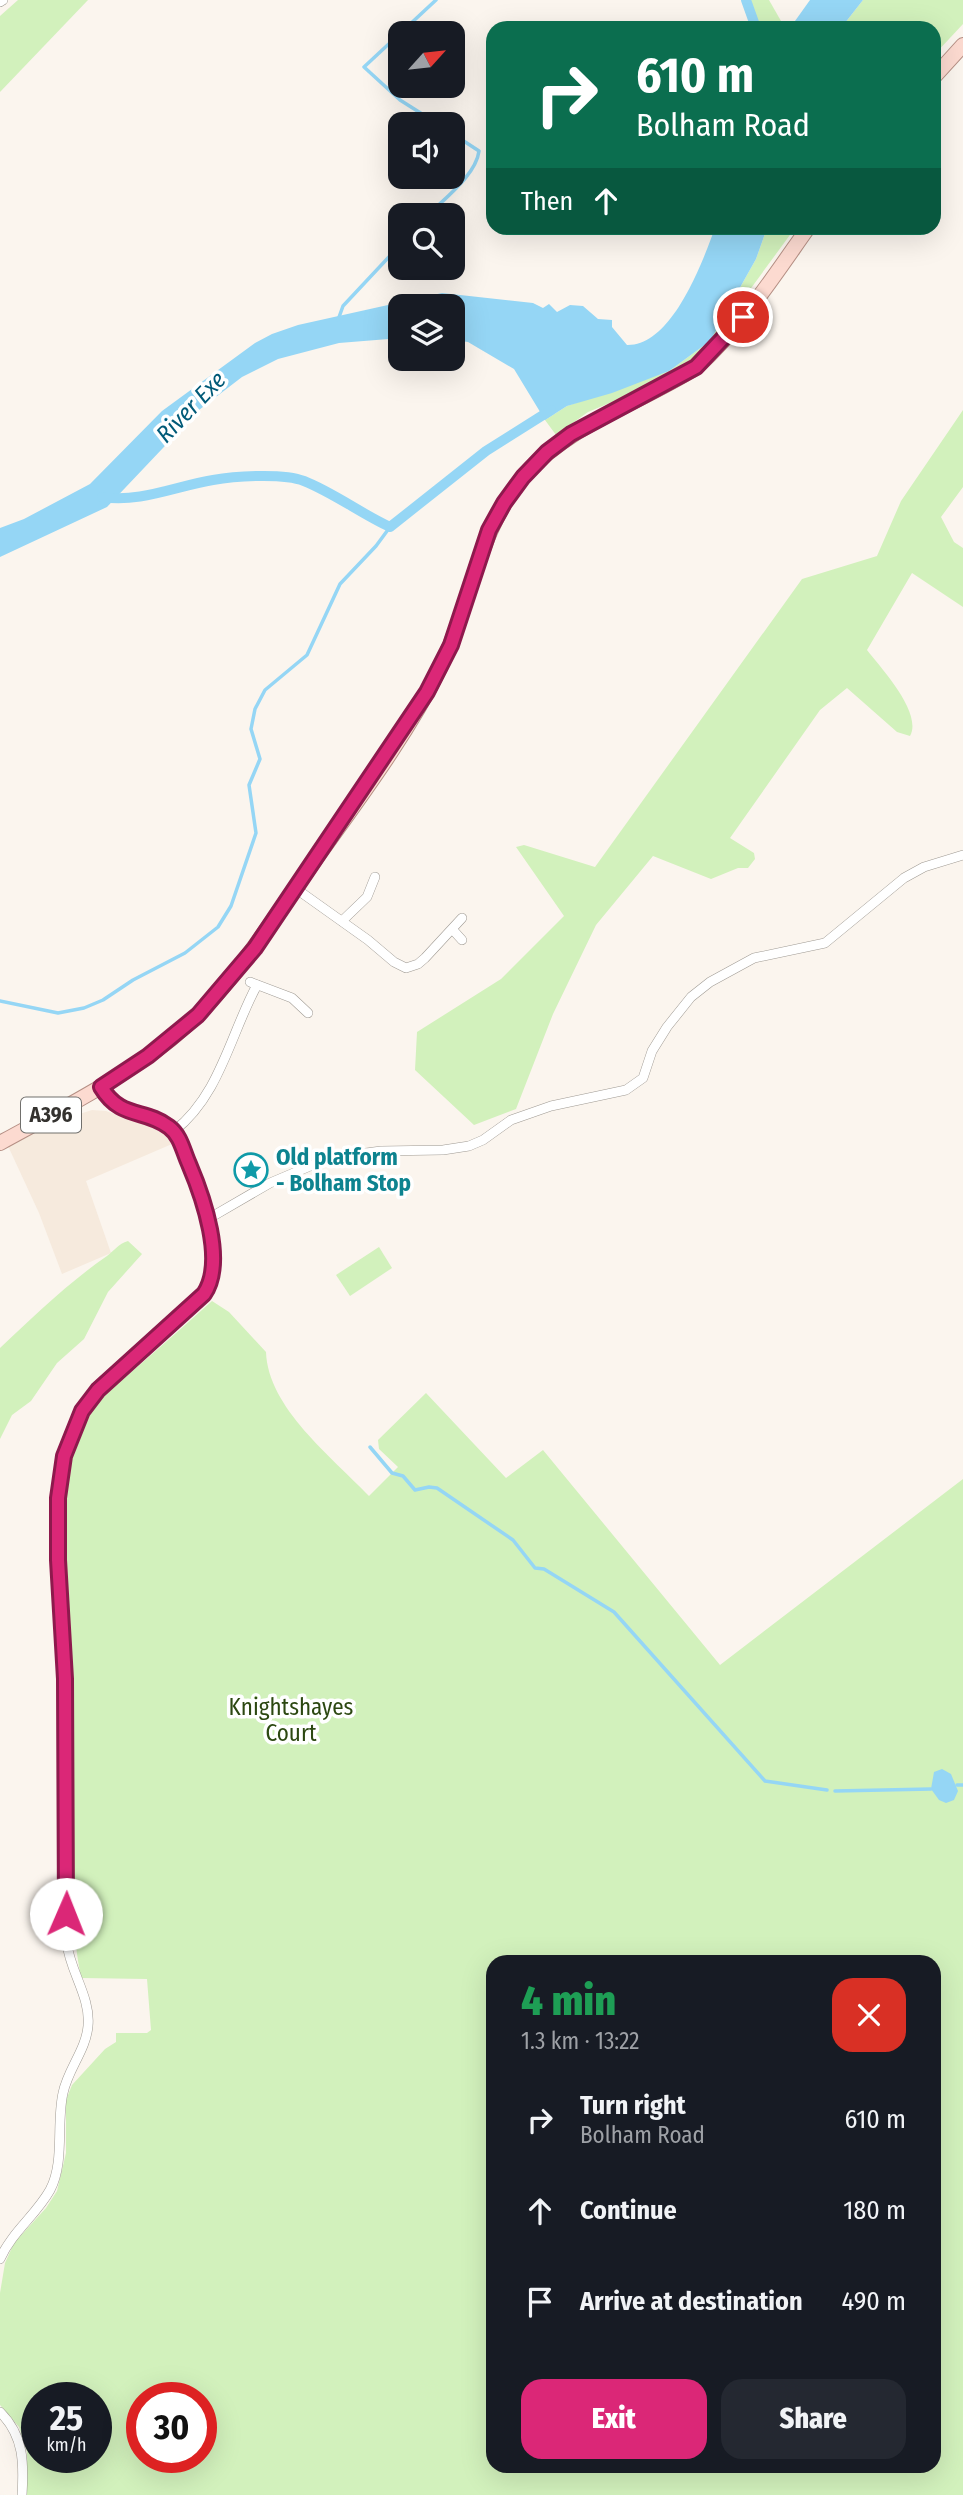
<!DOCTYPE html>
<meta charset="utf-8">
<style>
:root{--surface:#171b24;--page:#242831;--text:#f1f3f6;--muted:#9ea1a6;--accent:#db2777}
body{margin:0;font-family:"Fira Sans Condensed",sans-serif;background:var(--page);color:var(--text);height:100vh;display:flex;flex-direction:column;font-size:26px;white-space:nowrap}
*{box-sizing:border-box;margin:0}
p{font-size:23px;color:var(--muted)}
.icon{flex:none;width:38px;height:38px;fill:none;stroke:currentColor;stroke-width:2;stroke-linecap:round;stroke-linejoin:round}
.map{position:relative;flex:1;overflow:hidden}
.details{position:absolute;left:486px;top:1955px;width:455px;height:518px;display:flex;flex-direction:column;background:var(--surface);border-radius:21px;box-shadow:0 7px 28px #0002}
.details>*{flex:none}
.top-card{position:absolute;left:486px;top:21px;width:455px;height:214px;border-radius:21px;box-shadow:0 7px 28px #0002;background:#0b6e4f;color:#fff;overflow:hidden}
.needle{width:46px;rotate:63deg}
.fabs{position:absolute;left:388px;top:21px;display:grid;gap:14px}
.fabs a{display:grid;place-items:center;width:77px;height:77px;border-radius:14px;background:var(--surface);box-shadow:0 7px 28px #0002;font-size:35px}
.speed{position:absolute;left:21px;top:2382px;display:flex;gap:14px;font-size:35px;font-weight:700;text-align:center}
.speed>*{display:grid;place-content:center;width:91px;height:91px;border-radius:50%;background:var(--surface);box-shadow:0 7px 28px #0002;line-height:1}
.speed small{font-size:18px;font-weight:400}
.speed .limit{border:10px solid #d22;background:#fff;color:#111}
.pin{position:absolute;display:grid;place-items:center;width:60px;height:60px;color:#fff;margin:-30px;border:4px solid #fff;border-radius:50%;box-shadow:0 2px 7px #0007}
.me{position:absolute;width:77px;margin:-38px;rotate:1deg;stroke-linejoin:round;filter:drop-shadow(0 0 5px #0008)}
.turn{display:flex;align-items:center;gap:24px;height:147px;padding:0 35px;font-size:32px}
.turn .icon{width:91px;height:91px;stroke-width:2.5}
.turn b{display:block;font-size:49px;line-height:60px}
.then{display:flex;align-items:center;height:66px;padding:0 35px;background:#0003;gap:14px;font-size:26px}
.round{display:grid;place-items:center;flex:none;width:74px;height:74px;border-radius:21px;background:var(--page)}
.headline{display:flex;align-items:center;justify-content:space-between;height:119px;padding:0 35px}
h1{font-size:42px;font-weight:800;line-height:52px;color:#1e9e55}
.cta{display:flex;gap:14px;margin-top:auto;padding:14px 35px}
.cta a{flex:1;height:80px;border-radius:21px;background:var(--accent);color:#fff;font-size:28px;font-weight:800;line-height:80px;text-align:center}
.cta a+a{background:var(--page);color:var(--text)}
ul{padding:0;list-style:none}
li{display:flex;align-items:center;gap:21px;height:91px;padding:0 35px}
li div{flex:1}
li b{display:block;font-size:26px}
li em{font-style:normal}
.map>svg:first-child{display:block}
</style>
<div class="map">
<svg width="963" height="2495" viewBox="0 0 963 2495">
<rect width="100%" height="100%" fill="#fbf5ee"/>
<!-- built -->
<path fill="#f6eadd" d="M92 1110 106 1111 146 1125 167 1135 172 1144 86 1181 111 1253 62 1274 39 1213 8 1146 61 1120Z"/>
<!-- green -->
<g fill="#d2f1bc" fill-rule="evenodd">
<path d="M18 0H88L0 92V16Z"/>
<path d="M743 0H769L785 28H753Z"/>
<path d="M863 0H963V24L935 54 934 28H841Z"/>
<path d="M767 228H795L716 336 696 358 665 380 588 412 556 435 545 420 567 406 669 371 710 341 756 259Z"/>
<path d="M963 410V487L941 517 954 542 963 548V607L912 573 867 650C881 668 923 713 910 736L897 732 847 688 820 710 730 838 754 853 755 859 748 868H738L711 879 653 856 596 925 553 1014 516 1109 474 1125 415 1070 417 1032 501 979 564 916 516 847 524 845 595 867 802 579 877 556 901 501Z"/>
<path d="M128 1241 142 1254 108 1292 84 1339 57 1363 31 1401 12 1415 0 1439V1348C34 1316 68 1283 107 1256 115 1250 118 1244 128 1241Z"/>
<path d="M379 1247 392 1268 350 1296 336 1275Z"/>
<path d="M212 1301 229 1312 266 1352C268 1408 332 1457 369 1496L398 1467 379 1449 378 1440 426 1393 506 1478 543 1450 720 1665 963 1479V2495H27V2452L19 2427 0 2405V2293L5 2263 14 2243 46 2208 57 2191 66 2153V2100L72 2085 105 2049 116 2042V2033H147L151 2030 147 1979 81 1978C65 1894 71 1805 71 1719 72 1636 43 1488 88 1416 100 1397 119 1383 136 1368 162 1346 187 1323 212 1301ZM494 1962H934V2466H494ZM37 2398H96V2457H37ZM142 2398H201V2457H142Z"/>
</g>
<!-- water -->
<g fill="#95d6f5">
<path d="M810 0H863L841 28H790Z"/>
<path d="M715 228H767L756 259 710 341 669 371 612 393 567 406 545 420 514 369 468 342 453 340V306H401V338L339 343 278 359 242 377 199 410 107 507 0 557V528L24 519 90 484 162 411 255 343 272 334 298 325 442 293 533 303 543 308 549 304 557 312 570 305 583 306 598 319 612 320V327L627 345C672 346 702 263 715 228Z"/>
<path d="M942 1769 951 1774 958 1791 954 1800 946 1803 939 1800 931 1789 934 1772Z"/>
</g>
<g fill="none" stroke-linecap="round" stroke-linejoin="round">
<!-- stream -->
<g stroke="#95d6f5" stroke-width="3.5">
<path d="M436 0 364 67 400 100 438 124"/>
<path d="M428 215C445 198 476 175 479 151L453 134"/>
<path d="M338 320 343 306 401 244"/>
<path d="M0 1001 58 1013 84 1008 103 1000 133 980 185 953 218 927 231 906 256 833 249 785 260 759 251 729 255 709 265 690 307 655 340 584 376 546 390 527"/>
<path d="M370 1447 392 1473 403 1476 415 1490 429 1487 437 1488 513 1540 535 1568 544 1569 614 1612 765 1781 827 1790"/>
<path d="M957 1785H963"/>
<path d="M835 1791 931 1789"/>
</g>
<!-- canal -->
<g stroke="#95d6f5" stroke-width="10">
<path d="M746 0 756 28"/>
<path d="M102 497C140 503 176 486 213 480 235 476 284 473 304 481 334 493 360 513 390 527L486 451 551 410"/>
</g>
<defs>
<g id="minor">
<path d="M0 2 3 0"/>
<path d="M295 888 368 940 394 962 406 968 418 964 425 958 462 918"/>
<path d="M342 921 367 897 375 877"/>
<path d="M453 930 462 940"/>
<path d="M250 982 292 998 308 1013"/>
<path d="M174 1131C220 1095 230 1035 257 985"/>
<path d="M208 1219 270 1183 329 1158 381 1151 443 1150 469 1146 483 1140 511 1120 551 1106 626 1090 643 1078 652 1051 667 1027 691 997 710 982 754 958 825 943 904 878 924 867 963 855"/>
<path d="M0 2259C12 2232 36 2215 50 2190 65 2162 56 2124 63 2093 68 2069 86 2050 88 2026 91 1998 70 1971 67 1944 64 1920 67 1895 67 1872 67 1808 68 1744 65 1681 62 1607 49 1532 64 1458 76 1397 130 1363 173 1324 185 1313 203 1301 209 1286 212 1278 212 1268 212 1260 212 1230 191 1142 167 1126 142 1109 120 1117 101 1087"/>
<path d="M0 2412C24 2436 24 2463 22 2495"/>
</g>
<g id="primary">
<path d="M934 77 963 45"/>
<path d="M0 1143C58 1111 118 1081 171 1039 231 990 268 925 313 863 357 801 406 737 440 668 471 605 477 531 524 476 571 423 639 404 697 367 741 327 774 276 808 228"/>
</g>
</defs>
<!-- minor casing -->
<use href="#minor" stroke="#9f9a93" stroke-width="10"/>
<!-- primary casing -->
<use href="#primary" stroke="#b58f84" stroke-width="16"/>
<!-- minor -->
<use href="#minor" stroke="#fff" stroke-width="9"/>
<!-- primary -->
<use href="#primary" stroke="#fcdad0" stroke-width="14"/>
</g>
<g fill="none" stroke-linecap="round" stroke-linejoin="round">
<defs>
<path id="route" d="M66 1914 65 1679 58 1560V1498L64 1456 82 1411 98 1390 204 1294C226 1262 203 1197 189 1164 183 1151 181 1136 169 1127 144 1108 121 1120 101 1087L148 1056 198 1015 255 948 427 692 451 645 489 530 504 503 523 477 547 452 571 434 696 367 743 317"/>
</defs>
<!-- route casing -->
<use href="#route" stroke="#8e194d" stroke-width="18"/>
<!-- route -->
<use href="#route" stroke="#db2777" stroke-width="12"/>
</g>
<!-- icons -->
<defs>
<symbol id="sight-ring" viewBox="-11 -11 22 22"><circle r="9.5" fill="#fff" stroke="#0f9aa8" stroke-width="1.5"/><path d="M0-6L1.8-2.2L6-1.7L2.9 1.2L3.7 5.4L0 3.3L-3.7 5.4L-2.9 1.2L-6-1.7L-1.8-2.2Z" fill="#0f9aa8"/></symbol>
</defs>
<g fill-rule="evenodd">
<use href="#sight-ring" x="232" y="1151" width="38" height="38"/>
</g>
<g text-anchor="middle" stroke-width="7" stroke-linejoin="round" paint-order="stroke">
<!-- shield labels -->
<rect fill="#fff" stroke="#71706d" stroke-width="2" x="21" y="1097.5" width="60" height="35" rx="5"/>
<g font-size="21" font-weight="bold" fill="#34322f">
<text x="51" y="1122">A396</text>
</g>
<!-- culture labels -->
<g font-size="23" font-weight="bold" fill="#0d838f" stroke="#fff" text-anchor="start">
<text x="276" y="1165">Old platform<tspan x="276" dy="26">- Bolham Stop</tspan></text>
</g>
<!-- park labels -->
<g font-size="23" fill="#2c4811" stroke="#fff">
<text x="291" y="1715">Knightshayes<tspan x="291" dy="26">Court</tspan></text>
</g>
<!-- water labels -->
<g font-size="24" font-style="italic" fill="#005a78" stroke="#fff">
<text transform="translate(191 407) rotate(-46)" y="8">River Exe</text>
</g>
</g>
</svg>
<div class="fabs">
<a><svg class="needle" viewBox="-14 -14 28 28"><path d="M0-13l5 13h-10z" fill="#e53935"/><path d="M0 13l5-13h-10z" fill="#9ea1a6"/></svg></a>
<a><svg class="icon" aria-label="sound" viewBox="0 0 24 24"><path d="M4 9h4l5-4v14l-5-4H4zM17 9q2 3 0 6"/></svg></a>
<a><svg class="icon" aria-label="search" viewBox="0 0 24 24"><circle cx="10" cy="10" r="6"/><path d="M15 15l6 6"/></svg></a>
<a><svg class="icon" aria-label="layers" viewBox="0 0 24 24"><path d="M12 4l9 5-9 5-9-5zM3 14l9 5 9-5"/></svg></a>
</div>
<div class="speed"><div>25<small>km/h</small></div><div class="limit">30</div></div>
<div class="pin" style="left:743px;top:317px;background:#d93025"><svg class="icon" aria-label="arrive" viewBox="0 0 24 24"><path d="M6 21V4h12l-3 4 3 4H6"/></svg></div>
<svg class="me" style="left:66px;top:1914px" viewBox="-20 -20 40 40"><circle r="19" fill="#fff"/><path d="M0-13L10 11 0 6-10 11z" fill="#db2777"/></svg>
<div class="top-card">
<div class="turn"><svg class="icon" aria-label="right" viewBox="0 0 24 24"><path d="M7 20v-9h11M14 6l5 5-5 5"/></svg><div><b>610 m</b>Bolham Road</div></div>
<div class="then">Then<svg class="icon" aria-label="ahead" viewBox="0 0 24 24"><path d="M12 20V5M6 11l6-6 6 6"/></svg></div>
</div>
<section class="details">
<div class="headline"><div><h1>4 min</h1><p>1.3 km · 13:22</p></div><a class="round" style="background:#d93025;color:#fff"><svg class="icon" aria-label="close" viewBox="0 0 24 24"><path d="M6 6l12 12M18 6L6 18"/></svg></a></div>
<ul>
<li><svg class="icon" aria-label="right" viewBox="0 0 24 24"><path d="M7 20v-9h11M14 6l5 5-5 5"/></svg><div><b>Turn right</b><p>Bolham Road</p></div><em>610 m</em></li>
<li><svg class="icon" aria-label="ahead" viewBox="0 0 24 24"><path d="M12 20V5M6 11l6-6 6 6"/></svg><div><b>Continue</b></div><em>180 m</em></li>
<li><svg class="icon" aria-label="arrive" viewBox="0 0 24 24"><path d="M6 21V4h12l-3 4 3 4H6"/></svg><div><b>Arrive at destination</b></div><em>490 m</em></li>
</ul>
<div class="cta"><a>Exit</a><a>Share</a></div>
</section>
</div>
